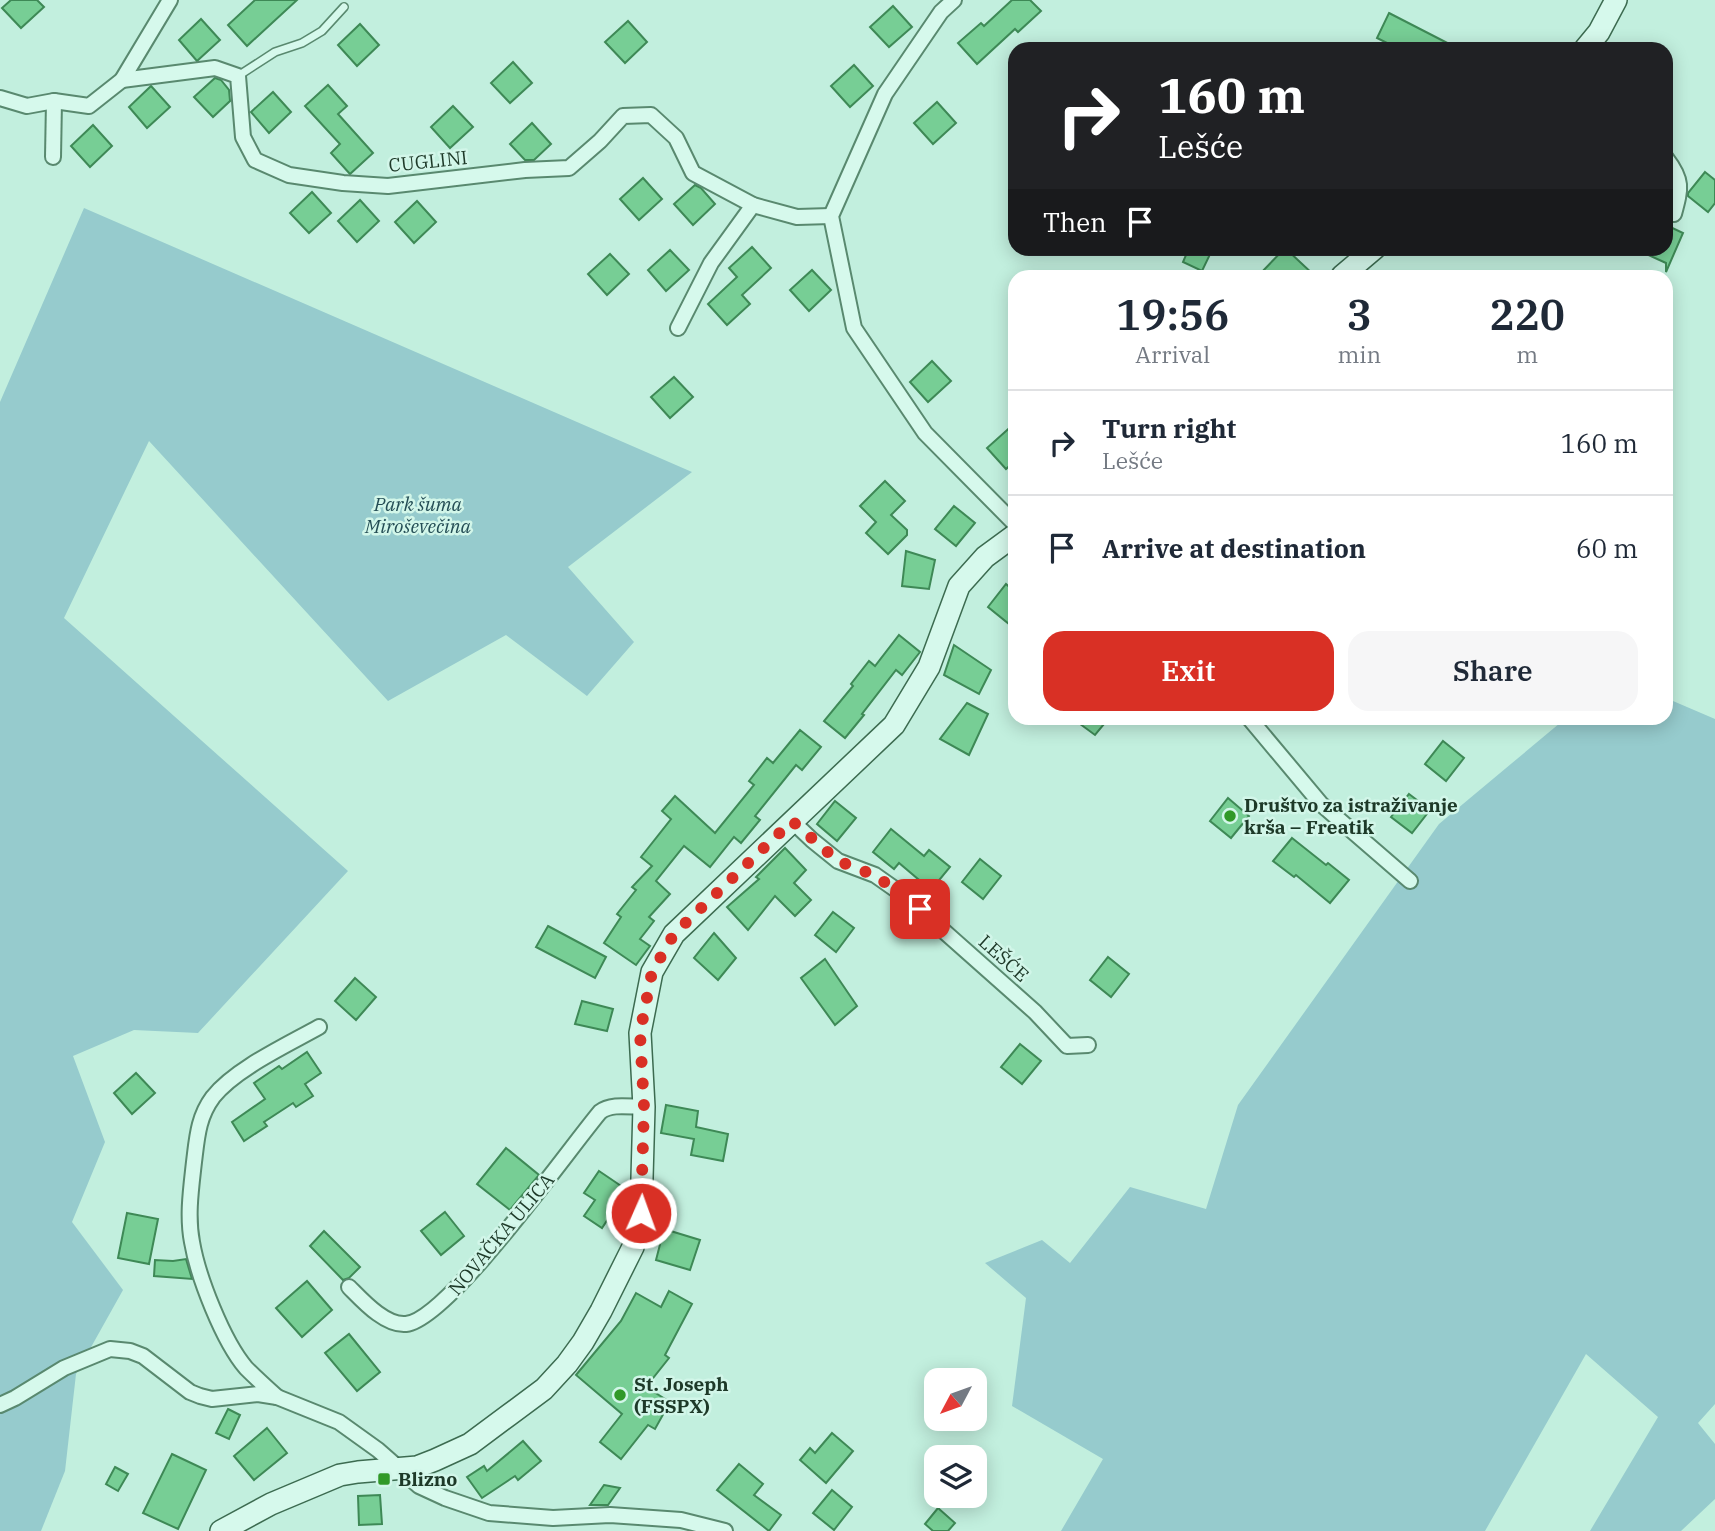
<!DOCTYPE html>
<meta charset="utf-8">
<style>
:root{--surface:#fff;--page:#f6f6f7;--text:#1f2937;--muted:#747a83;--line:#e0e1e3;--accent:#d93025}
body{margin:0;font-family:"IBM Plex Serif",serif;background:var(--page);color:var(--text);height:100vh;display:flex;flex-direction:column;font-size:26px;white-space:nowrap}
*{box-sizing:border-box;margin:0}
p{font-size:23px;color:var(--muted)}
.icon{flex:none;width:38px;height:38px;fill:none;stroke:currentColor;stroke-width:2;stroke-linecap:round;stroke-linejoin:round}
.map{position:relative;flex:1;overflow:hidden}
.details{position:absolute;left:1008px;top:270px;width:665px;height:455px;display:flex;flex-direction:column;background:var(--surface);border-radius:21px;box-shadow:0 4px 18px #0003}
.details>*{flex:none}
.guide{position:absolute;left:1008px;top:42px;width:665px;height:214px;border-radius:21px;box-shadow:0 4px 18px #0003;background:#202124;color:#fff;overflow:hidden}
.needle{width:46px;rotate:229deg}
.fabs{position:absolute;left:924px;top:1368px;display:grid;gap:14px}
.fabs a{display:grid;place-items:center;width:63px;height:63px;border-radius:14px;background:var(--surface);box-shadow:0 4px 18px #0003;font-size:35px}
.pin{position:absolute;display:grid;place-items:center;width:60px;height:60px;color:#fff;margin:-30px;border-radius:14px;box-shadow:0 4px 10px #0006}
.me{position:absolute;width:77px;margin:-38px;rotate:2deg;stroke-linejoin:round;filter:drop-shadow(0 0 5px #0008)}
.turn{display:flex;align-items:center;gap:24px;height:147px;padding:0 35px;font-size:32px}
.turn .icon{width:91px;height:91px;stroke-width:2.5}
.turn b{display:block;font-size:49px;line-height:60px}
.then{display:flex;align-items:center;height:66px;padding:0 35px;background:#0003;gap:14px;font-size:26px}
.eta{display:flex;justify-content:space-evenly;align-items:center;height:119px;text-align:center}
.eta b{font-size:42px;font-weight:600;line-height:49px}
.button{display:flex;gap:14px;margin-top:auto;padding:14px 35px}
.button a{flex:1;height:80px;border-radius:21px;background:var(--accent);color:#fff;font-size:28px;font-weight:600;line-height:80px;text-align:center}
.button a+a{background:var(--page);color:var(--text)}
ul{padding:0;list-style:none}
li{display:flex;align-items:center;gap:21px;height:105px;padding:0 35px;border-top:2px solid var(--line)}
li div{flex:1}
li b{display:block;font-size:26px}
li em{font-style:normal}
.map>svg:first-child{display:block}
</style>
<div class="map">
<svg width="1715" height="1531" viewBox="0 0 1715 1531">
<rect width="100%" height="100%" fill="#c2efde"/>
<!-- green -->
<g fill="#96cbcd">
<path d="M84 208 692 472 568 567 634 642 587 696 506 635 388 701 149 441 64 618 348 871 198 1033 134 1030 73 1056 105 1142 72 1222 123 1290 76 1374 65 1471 41 1531H0V402Z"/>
<path d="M1666 698 1715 719V1404L1698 1423 1715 1444V1499L1681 1531H1590L1658 1417 1586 1354 1485 1531H1061L1103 1459 1012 1406 1026 1298 985 1263 1042 1240 1070 1263 1130 1187 1206 1209 1238 1105 1439 824 1566 718H1666Z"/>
</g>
<!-- building -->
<g fill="#77ce95" stroke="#3e8956" stroke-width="2">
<path d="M11 0H37L44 7 21 28 2 8Z"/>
<path d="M255 0H297L247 46 228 25Z"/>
<path d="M1012 0H1030L1041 11 1018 32 1015 29 977 64 958 43 981 23 984 26Z"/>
<path d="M893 6 912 27 889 47 870 27Z"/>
<path d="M1389 13 1459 49H1399L1377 38Z"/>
<path d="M201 19 220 40 197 61 179 40Z"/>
<path d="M628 21 647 42 625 63 605 42Z"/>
<path d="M360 24 379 45 357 66 338 45Z"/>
<path d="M513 62 532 83 510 103 491 83Z"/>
<path d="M854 65 873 86 850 107 831 86Z"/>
<path d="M215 78 221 80 229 90 230 101 213 117 194 97Z"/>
<path d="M328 85 347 106 338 114 373 153 350 174 331 153 340 144 305 106Z"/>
<path d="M151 86 170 107 147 128 129 107Z"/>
<path d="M273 92 291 112 269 133 251 112Z"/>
<path d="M937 102 956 123 933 144 914 123Z"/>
<path d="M453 106 473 127 450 148 431 127Z"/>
<path d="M532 123 551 144 534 160H525L510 144Z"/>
<path d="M93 125 112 146 90 167 71 146Z"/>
<path d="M1705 172 1715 180V203L1708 212 1688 196V193Z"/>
<path d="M643 178 662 199 639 220 620 199Z"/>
<path d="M695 185 701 188 715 204 693 225 674 204Z"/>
<path d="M312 192 331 213 309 233 290 213Z"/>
<path d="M360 200 379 221 357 242 338 221Z"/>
<path d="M417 201 436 222 414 243 395 222Z"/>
<path d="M1666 225 1683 233 1666 272V263L1633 248H1666Z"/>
<path d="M752 247 771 268 742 295 750 304 727 325 708 304 737 277 729 268Z"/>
<path d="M1189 248H1213L1202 271 1183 262Z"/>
<path d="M1285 248 1315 276H1258Z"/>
<path d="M670 250 689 270 666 291 648 270Z"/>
<path d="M610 254 629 274 607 295 588 274Z"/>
<path d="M812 270 831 290 809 311 790 290Z"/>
<path d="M932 361 951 381 928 402 910 382Z"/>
<path d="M674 377 693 397 670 418 651 397Z"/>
<path d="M1015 423V461L1006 469 987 448Z"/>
<path d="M885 481 905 501 891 515 907 530V535L888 554 866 533 876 522 860 506Z"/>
<path d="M954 506 975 523 956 546 935 529Z"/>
<path d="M906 551 935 560 929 589 902 586Z"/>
<path d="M1006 584 1015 592V616L1009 624 988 607Z"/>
<path d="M899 635 920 652 902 675 896 670 862 714 864 715 845 738 824 721 853 686 851 684 869 661 875 666Z"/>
<path d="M954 645 991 670 979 694 944 675Z"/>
<path d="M967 703 988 714 969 755 940 739Z"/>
<path d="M1072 718H1109L1095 735Z"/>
<path d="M800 730 821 747 802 770 796 765 755 816 760 820 741 843 734 837 710 867 684 846 656 881 670 894 649 917 654 921 640 939 650 946 636 965 604 943 621 917 617 914 636 890 632 887 652 866 641 857 671 819 662 811 675 796 715 833 754 785 749 781 767 758 773 763Z"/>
<path d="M1443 741 1464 758 1446 781 1425 764Z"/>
<path d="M1409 794 1430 810 1412 833 1391 817Z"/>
<path d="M1228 798 1249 816 1231 838 1210 821Z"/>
<path d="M835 801 856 818 837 841 817 824Z"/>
<path d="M891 829 924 856 929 850 950 867 931 890 899 863 894 869 873 852Z"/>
<path d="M1292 838 1326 865 1328 863 1349 880 1330 903 1296 875 1294 877 1273 861Z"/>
<path d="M785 848 806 870 794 883 811 900 795 916 775 896 748 930 727 907 759 879 756 877Z"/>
<path d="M980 859 1001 876 983 899 962 882Z"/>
<path d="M833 912 854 928 836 952 815 935Z"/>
<path d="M548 926 606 957 595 978 536 947Z"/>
<path d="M714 933 736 958 718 980 694 958Z"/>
<path d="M1108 957 1129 974 1111 997 1090 980Z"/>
<path d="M825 959 857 1006 835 1025 801 978Z"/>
<path d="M355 978 376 997 356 1020 335 1001Z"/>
<path d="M582 1001 613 1009 607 1031 575 1024Z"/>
<path d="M1020 1044 1041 1061 1022 1084 1001 1067Z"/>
<path d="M307 1052 321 1073 305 1084 313 1096 296 1107 293 1103 264 1122 267 1126 244 1141 232 1122 265 1099 254 1083 279 1066 282 1069Z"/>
<path d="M136 1073 155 1093 132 1114 114 1093Z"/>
<path d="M666 1105 698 1111 696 1127 728 1134 723 1161 691 1155 694 1139 661 1133Z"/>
<path d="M506 1148 539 1175 510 1210 477 1184Z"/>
<path d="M599 1171 627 1190 602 1228 584 1216 595 1200 584 1193Z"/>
<path d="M445 1212 464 1236 441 1255 421 1231Z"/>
<path d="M127 1213 158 1219 149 1264 118 1258Z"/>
<path d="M664 1229 700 1240 690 1270 656 1260Z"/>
<path d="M324 1231 360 1267 349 1278 343 1280 310 1246Z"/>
<path d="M186 1259 192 1279 154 1276 155 1260 173 1261Z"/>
<path d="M307 1281 332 1310 302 1337 276 1308Z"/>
<path d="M669 1291 692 1304 665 1355 669 1358 646 1387 670 1402 655 1429 648 1425 621 1459 600 1442 622 1414 576 1375 621 1321 636 1293 661 1307Z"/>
<path d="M349 1334 380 1372 357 1391 325 1353Z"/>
<path d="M228 1409 240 1415 229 1439 216 1433Z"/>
<path d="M267 1428 287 1453 254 1480 234 1456Z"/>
<path d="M832 1433 853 1451 826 1483 800 1460 810 1448 815 1453Z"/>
<path d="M523 1441 541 1461 518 1480 515 1476 482 1498 467 1477 484 1466 487 1471Z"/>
<path d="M172 1454 206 1470 178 1529 143 1513Z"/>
<path d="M739 1464 763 1484 754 1495 781 1515 769 1531 717 1490Z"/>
<path d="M115 1467 128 1474 118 1491 106 1484Z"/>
<path d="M604 1485 620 1488 608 1505H590Z"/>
<path d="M832 1490 852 1507 834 1530 813 1513Z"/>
<path d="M380 1495 382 1524 359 1525 358 1496Z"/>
<path d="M938 1508 955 1523 948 1531H933L925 1524Z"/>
</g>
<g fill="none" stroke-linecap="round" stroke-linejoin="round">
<defs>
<path id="lane" d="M238 76 275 52 302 43 322 31 344 7"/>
<g id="street">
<path d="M954 0 941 12 885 94 831 216 854 328 925 433 1015 524"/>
<path d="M122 80 215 68 238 76 243 137 255 160 289 175 343 183 388 186 525 170 569 168 600 141 623 116 651 115 676 138 693 173 753 205 797 217 831 216"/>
<path d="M0 98 27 106 54 101 89 106 122 80 170 0"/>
<path d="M53 157 54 101"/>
<path d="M1666 158C1683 180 1681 188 1674 214"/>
<path d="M678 328 711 263 753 205"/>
<path d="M1249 718 1321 804 1410 881"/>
<path d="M792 821 812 840 838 861 875 875 902 894 1035 1012 1067 1046 1088 1045"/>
<path d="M349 1287C362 1300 385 1326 406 1324 448 1320 568 1150 600 1112 611 1103 630 1107 644 1107"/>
<path d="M277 1397C267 1388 256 1378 246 1368 223 1341 198 1277 192 1242 187 1216 191 1189 194 1162 197 1138 198 1117 213 1097 235 1069 287 1045 319 1027"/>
<path d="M0 1405 15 1398 64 1368 110 1349 130 1351 143 1356 190 1392 200 1396 212 1399 258 1394 277 1397 339 1422 378 1450 419 1486 445 1498 489 1513 553 1518 610 1515 681 1520 725 1531"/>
</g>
<g id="secondary">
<path d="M1585 49 1599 32 1616 0"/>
<path d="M1342 276 1375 248"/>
<path d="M221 1531 271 1504 340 1475 358 1472 417 1467 435 1460 470 1444 509 1415 544 1389 567 1364 583 1342 601 1311 633 1247 641 1213 644 1107 640 1033 652 972 674 934 894 725 929 667 959 586 985 557 1015 535"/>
</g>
</defs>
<!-- lane casing -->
<use href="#lane" stroke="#59896f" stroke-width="10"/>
<!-- street casing -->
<use href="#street" stroke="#59896f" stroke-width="18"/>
<!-- secondary casing -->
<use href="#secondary" stroke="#3c6b50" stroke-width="24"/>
<!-- lane -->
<use href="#lane" stroke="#d6f9ec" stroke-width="7"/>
<!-- street -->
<use href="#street" stroke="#d6f9ec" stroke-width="14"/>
<!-- secondary -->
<use href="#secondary" stroke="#d6f9ec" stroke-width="21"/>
</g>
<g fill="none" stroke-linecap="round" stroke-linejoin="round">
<!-- route -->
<path stroke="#d93025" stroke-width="12" stroke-dasharray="0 21.6" d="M641 1213 644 1107 640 1033 652 972 674 934 792 821 838 861 874 875 902 894 920 909"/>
</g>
<!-- markers -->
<g fill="#319928" stroke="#d2f6e9" stroke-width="2.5">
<circle cx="1230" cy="816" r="7"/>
<circle cx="620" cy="1395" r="7"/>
<rect x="377" y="1472" width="14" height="14" rx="3.5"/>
</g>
<g text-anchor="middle" stroke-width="5" stroke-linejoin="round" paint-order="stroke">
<!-- street labels -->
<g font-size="19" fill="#1d3928" stroke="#d2f6e9">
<text transform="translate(428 161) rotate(-6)" y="7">CUGLINI</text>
<text transform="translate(1004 958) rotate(42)" y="7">LEŠĆE</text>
<text transform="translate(501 1234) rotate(-50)" y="7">NOVAČKA ULICA</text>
</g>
<!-- park labels -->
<g font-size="19" font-style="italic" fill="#244d55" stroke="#d2f6e9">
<text x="418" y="511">Park šuma<tspan x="418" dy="22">Miroševečina</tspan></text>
</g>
<!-- poi labels -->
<g font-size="19" font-weight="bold" fill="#1d3928" stroke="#d2f6e9" text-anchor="start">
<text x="1244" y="812">Društvo za istraživanje<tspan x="1244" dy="22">krša – Freatik</tspan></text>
<text x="634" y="1391">St. Joseph<tspan x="634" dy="22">(FSSPX)</tspan></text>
<text x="398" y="1486">Blizno</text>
</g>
</g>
</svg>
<div class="fabs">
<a><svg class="needle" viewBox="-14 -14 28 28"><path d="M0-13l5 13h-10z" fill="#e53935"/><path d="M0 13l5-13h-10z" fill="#747a83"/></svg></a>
<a><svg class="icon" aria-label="layers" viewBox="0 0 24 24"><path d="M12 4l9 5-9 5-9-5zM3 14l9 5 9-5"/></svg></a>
</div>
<div class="pin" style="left:920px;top:909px;background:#d93025"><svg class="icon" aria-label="arrive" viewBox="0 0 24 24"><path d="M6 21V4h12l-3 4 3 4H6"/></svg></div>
<svg class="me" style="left:641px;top:1213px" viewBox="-20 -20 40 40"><circle r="17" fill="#d93025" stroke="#fff" stroke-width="3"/><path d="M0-11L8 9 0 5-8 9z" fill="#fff"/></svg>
<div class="guide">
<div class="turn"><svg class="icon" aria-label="right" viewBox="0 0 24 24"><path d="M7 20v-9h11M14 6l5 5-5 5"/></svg><div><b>160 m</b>Lešće</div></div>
<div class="then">Then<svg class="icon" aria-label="arrive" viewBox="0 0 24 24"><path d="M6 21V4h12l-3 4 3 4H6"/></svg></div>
</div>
<section class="details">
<div class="eta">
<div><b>19:56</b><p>Arrival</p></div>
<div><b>3</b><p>min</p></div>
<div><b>220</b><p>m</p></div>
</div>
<ul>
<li><svg class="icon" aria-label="right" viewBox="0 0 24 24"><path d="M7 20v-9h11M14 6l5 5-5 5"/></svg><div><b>Turn right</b><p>Lešće</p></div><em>160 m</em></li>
<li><svg class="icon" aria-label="arrive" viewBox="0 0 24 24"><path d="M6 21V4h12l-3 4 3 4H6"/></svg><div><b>Arrive at destination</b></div><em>60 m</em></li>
</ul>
<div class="button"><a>Exit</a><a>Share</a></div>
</section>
</div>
